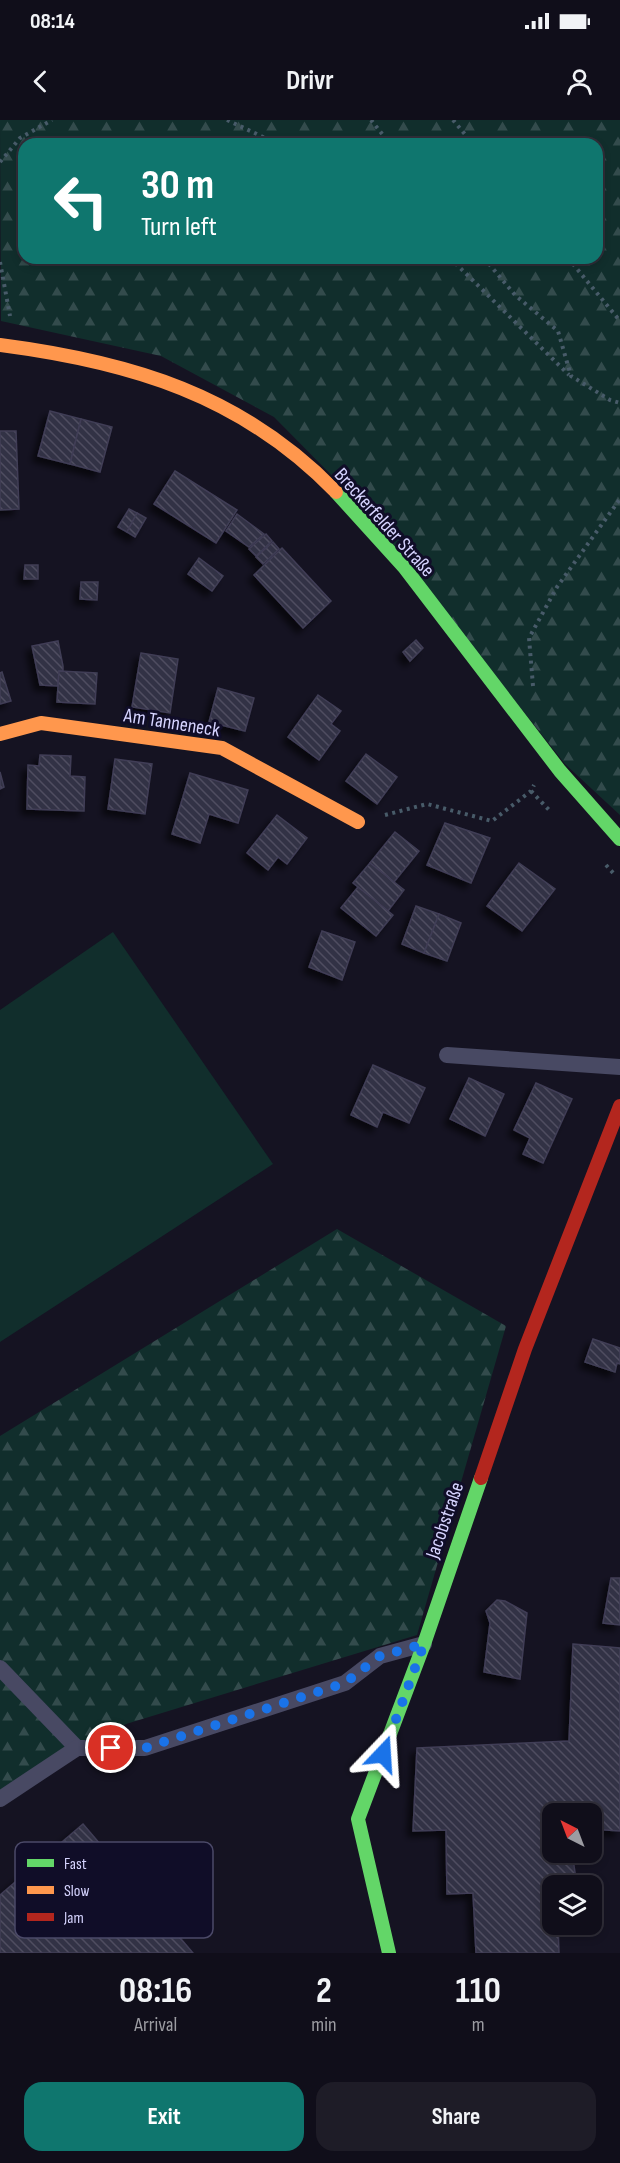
<!DOCTYPE html>
<meta charset="utf-8">
<style>
:root{--surface:#100e1a;--page:#1e1c27;--text:#f1f3f6;--muted:#9c9ca2;--line:#302e39;--accent:#0f766e}
body{margin:0;font-family:"Sofia Sans Condensed",sans-serif;background:var(--page);color:var(--text);height:100vh;display:flex;flex-direction:column;font-size:22px;white-space:nowrap}
*{box-sizing:border-box;margin:0}
p{font-size:20px;color:var(--muted)}
.icon{flex:none;width:33px;height:33px;fill:none;stroke:currentColor;stroke-width:2;stroke-linecap:round;stroke-linejoin:round}
.map{position:relative;height:1833px;overflow:hidden}
.drawer{display:flex;flex-direction:column;background:var(--surface);flex:1}
.drawer>*{flex:none}
.hud{position:absolute;left:18px;top:18px;width:585px;height:126px;border-radius:18px;box-shadow:0 3px 9px #0003,0 0 0 2px var(--line);background:#0f766e;color:#fff;overflow:hidden}
.needle{width:39px;rotate:318deg}
.controls{position:absolute;left:542px;top:1683px;display:grid;gap:12px}
.controls a{display:grid;place-items:center;width:60px;height:60px;border-radius:12px;background:var(--surface);box-shadow:0 3px 9px #0003,0 0 0 2px var(--line);font-size:30px}
.pin{position:absolute;display:grid;place-items:center;width:51px;height:51px;color:#fff;margin:-26px;border:3px solid #fff;border-radius:50%;box-shadow:0 2px 6px #0007}
.me{position:absolute;width:66px;margin:-33px;rotate:20deg;stroke-linejoin:round;filter:drop-shadow(0 0 4px #0008)}
.turn{display:flex;align-items:center;gap:21px;height:126px;padding:0 24px;font-size:27px}
.turn .icon{width:78px;height:78px;stroke-width:2.5}
.turn b{display:block;font-size:42px;line-height:51px}
.eta{display:flex;justify-content:space-evenly;align-items:center;height:102px;text-align:center}
.eta b{font-size:36px;font-weight:700;line-height:42px}
.cta{display:flex;gap:12px;margin-top:auto;padding:12px 24px}
.cta a{flex:1;height:69px;border-radius:18px;background:var(--accent);color:#fff;font-size:24px;font-weight:700;line-height:69px;text-align:center}
.cta a+a{background:var(--page);color:var(--text)}
.status{display:flex;justify-content:space-between;align-items:center;height:42px;padding:0 30px;background:var(--surface);direction:ltr}
.status svg{height:16px;fill:currentColor}
header{display:flex;justify-content:space-between;align-items:center;height:78px;padding:0 24px;background:var(--surface);font-size:27px;font-weight:700}
.map>svg:first-child{display:block}
</style>
<div class="status"><b>08:14</b><svg viewBox="0 0 49 12"><path d="M0 12V9h3v3zM5 12V6h3v6zM10 12V3h3v9zM15 12V0h3v12zM26 1h20v11H26zM47 4h2v5h-2z"/></svg></div>
<header><svg class="icon" aria-label="back" viewBox="0 0 24 24"><path d="M15 5l-7 7 7 7"/></svg>Drivr<svg class="icon" aria-label="person" viewBox="0 0 24 24"><circle cx="12" cy="8" r="4"/><path d="M4 21q1-7 8-7t8 7"/></svg></header>
<div class="map">
<svg width="620" height="1833" viewBox="0 0 620 1833">
<defs>
<pattern id="forest-firs" width="22" height="20" patternUnits="userSpaceOnUse" patternTransform="scale(1.5)"><rect width="22" height="20" fill="#112e2c"/><path d="M5 1l3.5 6h-7zM16 11l3.5 6h-7z" fill="#334b4c"/></pattern>
<pattern id="building-back-hatch" width="6" height="6" patternUnits="userSpaceOnUse" patternTransform="scale(1.5)"><rect width="6" height="6" fill="#333144"/><path d="M-1 5l2 2M0 0l6 6M5-1l2 2" fill="none" stroke="#504e60"/></pattern>
<filter id="shadow"><feDropShadow dx="-5.5" dy="5.5" stdDeviation="3" flood-color="#0009"/></filter>
</defs>
<rect width="100%" height="100%" fill="#151322"/>
<!-- green -->
<path fill="#112e2c" d="M113 812 273 1044 0 1222V890Z"/>
<!-- forest -->
<g fill="url(#forest-firs)" fill-rule="evenodd">
<path d="M0 0H620V695L565 644 358 382 274 297 161 236 1 201ZM24 24H597V138H24Z"/>
<path d="M337 1109 506 1206 417 1515 126 1604 0 1687V1316Z"/>
</g>
<!-- building -->
<g fill="url(#building-back-hatch)" stroke="#403e56" stroke-width="1.5" filter="url(#shadow)">
<path d="M50 291 81 299 70 344 38 336Z"/>
<path d="M81 299 112 307 100 352 70 344Z"/>
<path d="M0 311H16L19 389 0 390Z"/>
<path d="M175 351 237 390 216 423 154 384Z"/>
<path d="M129 389 137 393 127 412 118 407Z"/>
<path d="M137 393 146 398 135 417 127 412Z"/>
<path d="M237 394 264 414 249 427 226 411Z"/>
<path d="M266 414 272 421 256 436 249 429Z"/>
<path d="M273 422 279 429 263 444 256 437Z"/>
<path d="M282 428 331 481 303 508 254 455Z"/>
<path d="M199 438 223 456 212 471 188 454Z"/>
<path d="M25 445H38V459H24Z"/>
<path d="M81 462H98L97 480 80 479Z"/>
<path d="M416 520 423 528 410 541 403 532Z"/>
<path d="M58 521 63 546V551H59L58 566 40 565 32 526Z"/>
<path d="M141 533 178 539 170 593 132 587Z"/>
<path d="M59 551 97 553 95 584 57 582Z"/>
<path d="M2 552 11 581 0 584V553Z"/>
<path d="M218 568 254 578 245 611 209 602Z"/>
<path d="M318 575 341 591 331 604 340 611 319 640 288 617Z"/>
<path d="M366 634 397 657 377 684 346 661Z"/>
<path d="M40 635 71 636 70 656 85 657 84 691 27 689 28 645 39 646Z"/>
<path d="M115 639 152 644 145 694 108 689Z"/>
<path d="M0 652 4 667 0 669Z"/>
<path d="M190 653 248 670 238 703 209 694 200 723 172 714Z"/>
<path d="M277 695 307 718 287 744 278 737 268 750 247 733Z"/>
<path d="M445 703 490 718 471 763 427 745Z"/>
<path d="M395 712 419 731 394 762 370 743Z"/>
<path d="M370 743 404 770 388 791 353 763Z"/>
<path d="M519 743 555 769 522 811 487 786Z"/>
<path d="M358 767 393 795 376 816 341 788Z"/>
<path d="M416 786 439 794 424 833 402 824Z"/>
<path d="M439 794 461 803 447 841 424 833Z"/>
<path d="M322 811 355 822 342 860 309 847Z"/>
<path d="M373 945 425 968 409 1003 383 992 377 1007 351 995Z"/>
<path d="M469 958 504 974 485 1016 450 999Z"/>
<path d="M536 963 572 979 543 1043 523 1034 530 1018 514 1010Z"/>
<path d="M593 1219 620 1228V1244L617 1243 615 1252 585 1242Z"/>
<path d="M611 1458H620V1505L603 1503Z"/>
<path d="M497 1480 505 1481 527 1493 520 1559 484 1552 490 1503 486 1491Z"/>
<path d="M573 1524 620 1528V1711L591 1709V1694H552V1732H572L577 1766H552V1804H558L559 1833H476L473 1773 447 1774 446 1710 413 1711 417 1628 569 1621Z"/>
<path d="M83 1704 193 1833H0V1775Z"/>
</g>
<g fill="none" stroke-linecap="round" stroke-linejoin="round">
<!-- path -->
<g stroke="#485b69" stroke-width="4" stroke-dasharray="3 4.5" stroke-linecap="butt">
<path d="M227 0 278 24"/>
<path d="M371 0 390 24"/>
<path d="M453 0 473 24"/>
<path d="M0 42 20 18 52 0"/>
<path d="M450 138 569 255"/>
<path d="M484 138 515 175 558 211 571 256 610 280 620 283"/>
<path d="M568 138 620 201"/>
<path d="M0 142 10 196"/>
<path d="M533 566 529 518 557 467 620 379"/>
<path d="M531 671 551 692"/>
<path d="M385 695 427 684 492 701 531 671 534 665"/>
<path d="M606 745 615 755"/>
</g>
<!-- lane -->
<g stroke="#484963" stroke-width="16">
<path d="M447 935 620 947"/>
<path d="M0 1548 77 1628H145L345 1563 380 1536 424 1524"/>
<path d="M0 1679 77 1628"/>
</g>
<!-- fast -->
<g stroke="#63d668" stroke-width="14">
<path d="M336 372 404 447 560 651 620 719"/>
<path d="M389 1833 358 1699 424 1524 481 1358"/>
</g>
<!-- slow -->
<g stroke="#ff974d" stroke-width="14">
<path d="M0 225C131 242 242 275 336 372"/>
<path d="M0 614 41 603 222 628 358 702"/>
</g>
<!-- jam -->
<path stroke="#b3261e" stroke-width="14" d="M481 1358 525 1229 620 986"/>
</g>
<g fill="none" stroke-linecap="round" stroke-linejoin="round">
<!-- route -->
<path stroke="#1a73e8" stroke-width="10" stroke-dasharray="0 18" d="M111 1628H145L345 1563 380 1536 424 1524 383 1634"/>
</g>
<g text-anchor="middle" stroke-width="6" stroke-linejoin="round" paint-order="stroke">
<!-- street labels -->
<g font-size="20" fill="#d6d4ff" stroke="#100d28">
<text transform="translate(385 402) rotate(48)" y="7">Breckerfelder Straße</text>
<text transform="translate(172 602) rotate(9)" y="7">Am Tanneneck</text>
<text transform="translate(444 1400) rotate(-71)" y="7">Jacobstraße</text>
</g>
</g>
<!-- legend -->
<rect x="15" y="1722" width="198" height="96" rx="9" fill="#100d28" stroke="#4b4968" stroke-width="1.5"/>
<rect x="27" y="1739" width="27" height="8" fill="#63d668"/>
<rect x="27" y="1766" width="27" height="8" fill="#ff974d"/>
<rect x="27" y="1793" width="27" height="8" fill="#b3261e"/>
<g font-size="16" fill="#d6d4ff">
<text x="64" y="1749">Fast</text>
<text x="64" y="1776">Slow</text>
<text x="64" y="1803">Jam</text>
</g>
</svg>
<div class="controls">
<a><svg class="needle" viewBox="-14 -14 28 28"><path d="M0-13l5 13h-10z" fill="#e53935"/><path d="M0 13l5-13h-10z" fill="#9c9ca2"/></svg></a>
<a><svg class="icon" aria-label="layers" viewBox="0 0 24 24"><path d="M12 4l9 5-9 5-9-5zM3 14l9 5 9-5"/></svg></a>
</div>
<div class="pin" style="left:111px;top:1628px;background:#d93025"><svg class="icon" aria-label="arrive" viewBox="0 0 24 24"><path d="M6 21V4h12l-3 4 3 4H6"/></svg></div>
<svg class="me" style="left:383px;top:1634px" viewBox="-20 -20 40 40"><path d="M0-17L14 15 0 8-14 15z" fill="#1a73e8" stroke="#fff" stroke-width="4"/></svg>
<div class="hud">
<div class="turn"><svg class="icon" aria-label="left" viewBox="0 0 24 24"><path d="M17 20v-9H6M10 6l-5 5 5 5"/></svg><div><b>30 m</b>Turn left</div></div>
</div>
</div>
<section class="drawer">
<div class="eta">
<div><b>08:16</b><p>Arrival</p></div>
<div><b>2</b><p>min</p></div>
<div><b>110</b><p>m</p></div>
</div>
<div class="cta"><a>Exit</a><a>Share</a></div>
</section>
